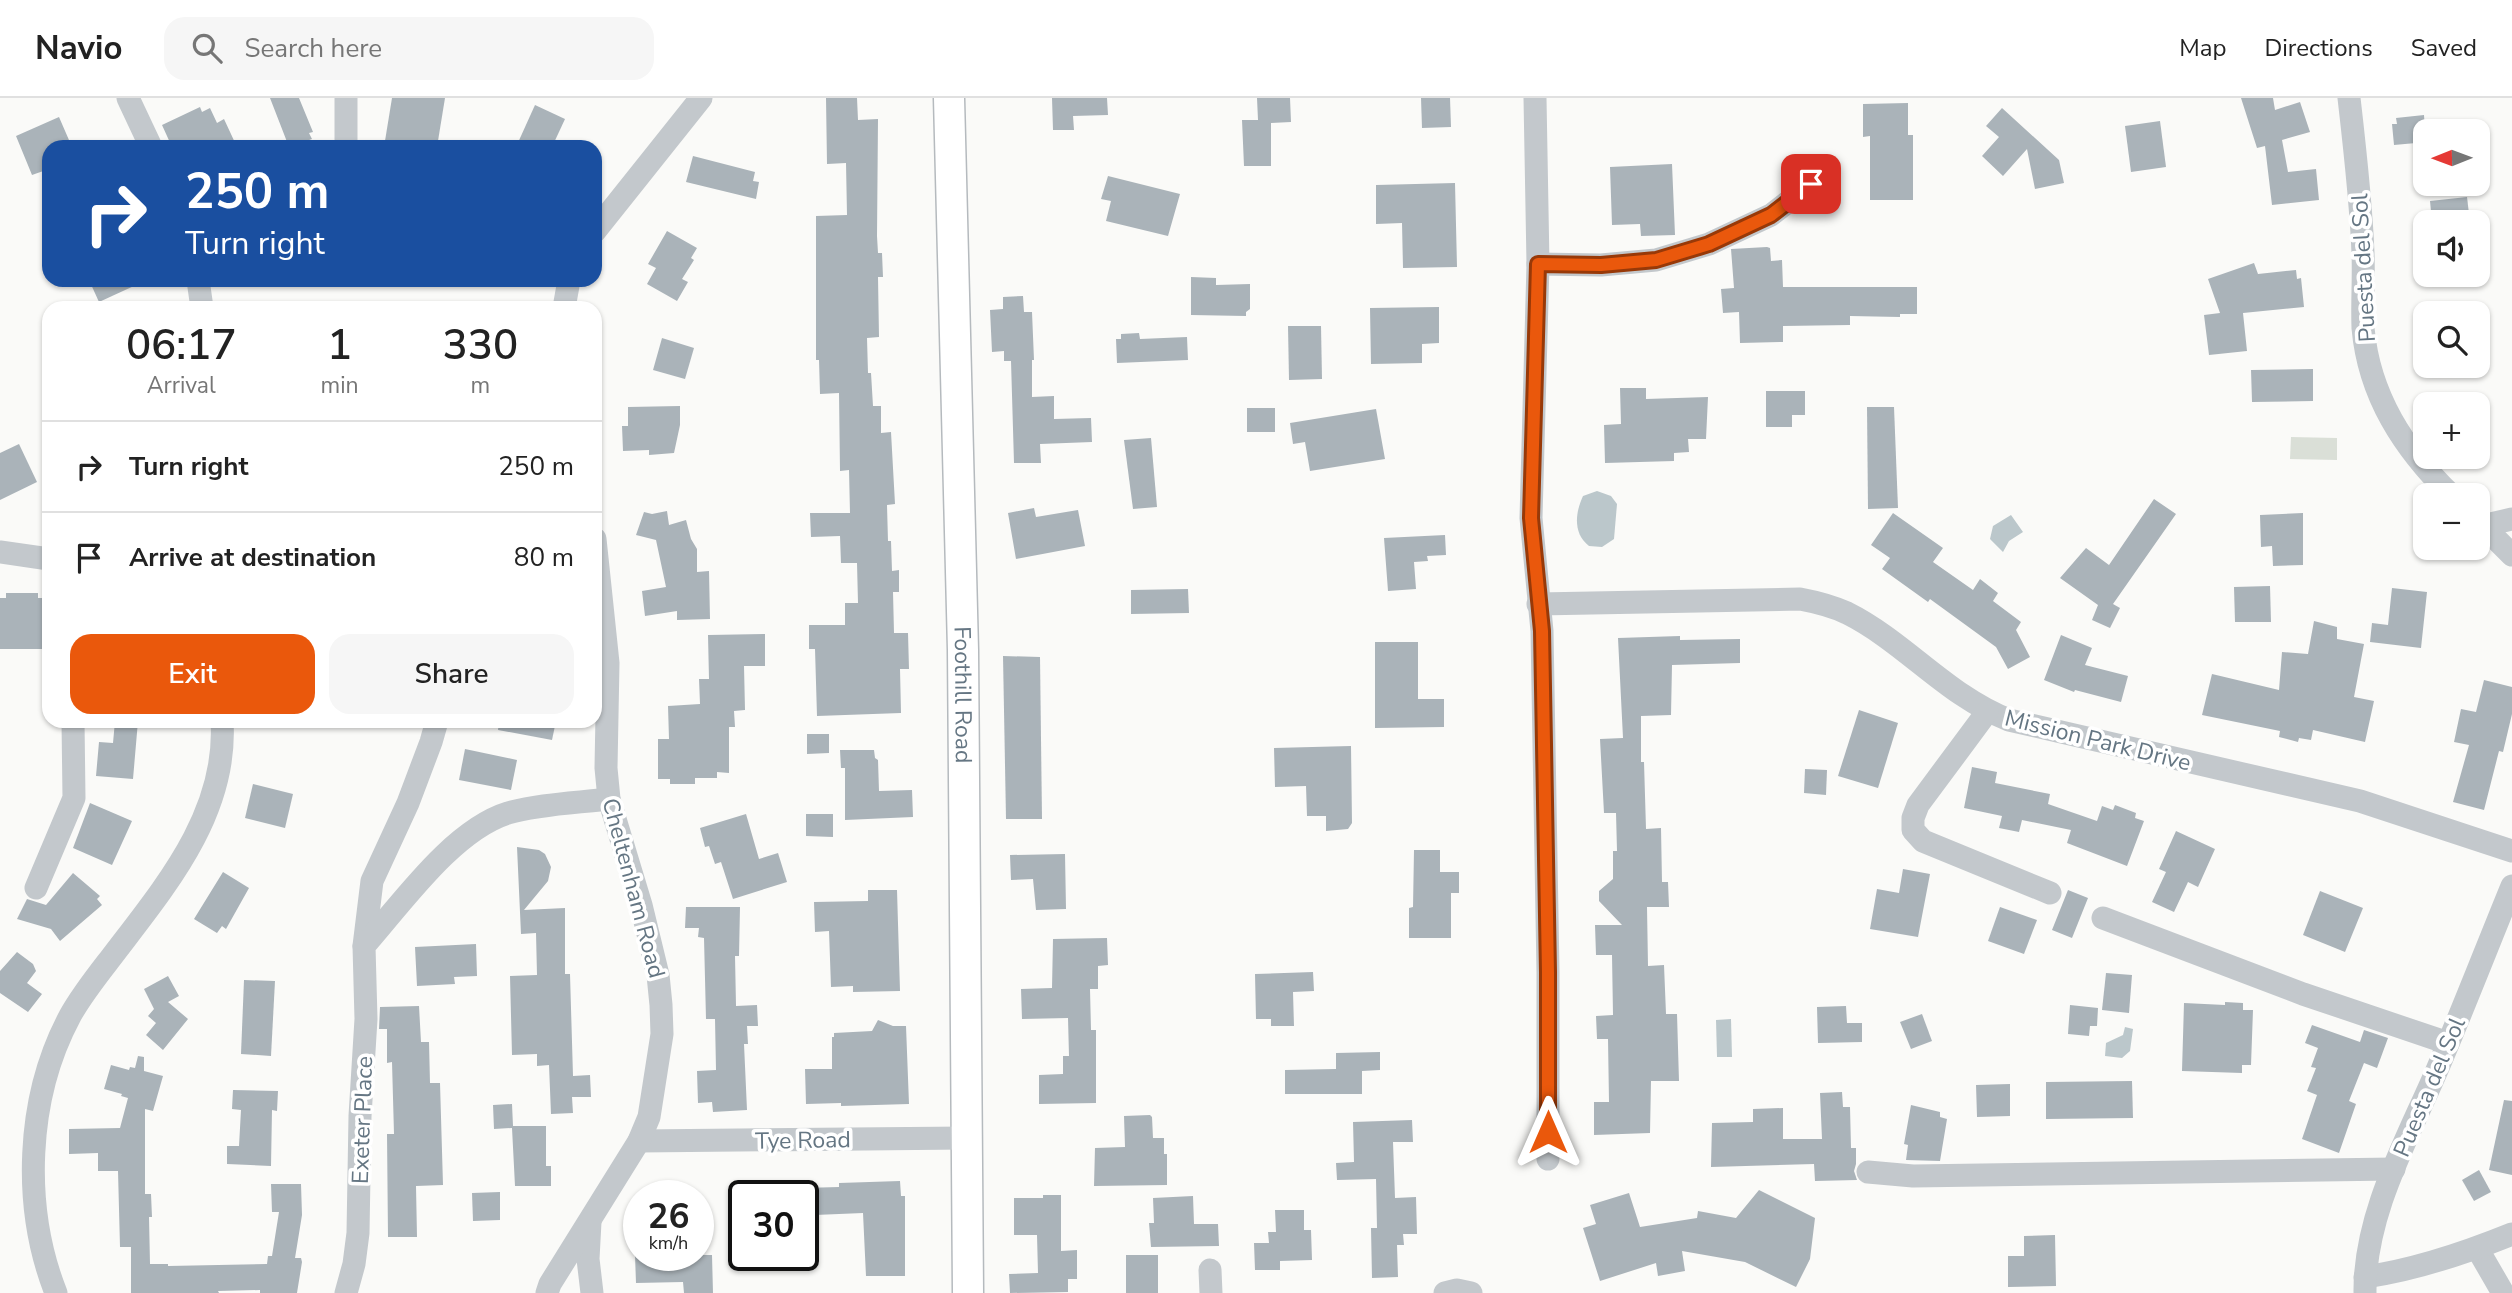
<!DOCTYPE html>
<meta charset="utf-8">
<style>
:root{--surface:#fff;--page:#f6f6f6;--text:#222;--muted:#767676;--line:#e0e0e0;--accent:#ea580c}
body{margin:0;font-family:"Nunito Sans",sans-serif;background:var(--page);color:var(--text);height:100vh;display:flex;flex-direction:column;font-size:26px;white-space:nowrap}
*{box-sizing:border-box;margin:0}
p{font-size:23px;color:var(--muted)}
.icon{flex:none;width:38px;height:38px;fill:none;stroke:currentColor;stroke-width:2;stroke-linecap:round;stroke-linejoin:round}
.map{position:relative;flex:1;overflow:hidden}
.panel{position:absolute;left:42px;top:203px;width:560px;height:427px;display:flex;flex-direction:column;background:var(--surface);border-radius:21px;box-shadow:0 2px 5px #0004}
.panel>*{flex:none}
.banner{position:absolute;left:42px;top:42px;width:560px;height:147px;border-radius:21px;box-shadow:0 2px 5px #0004;background:#1a4fa0;color:#fff;overflow:hidden}
.needle{width:46px;rotate:269deg}
.controls{position:absolute;left:2413px;top:21px;display:grid;gap:14px}
.controls a{display:grid;place-items:center;width:77px;height:77px;border-radius:14px;background:var(--surface);box-shadow:0 2px 5px #0004;font-size:35px}
.speed{position:absolute;left:623px;top:1082px;display:flex;gap:14px;font-size:35px;font-weight:700;text-align:center}
.speed>*{display:grid;place-content:center;width:91px;height:91px;border-radius:50%;background:var(--surface);box-shadow:0 2px 5px #0004;line-height:1}
.speed small{font-size:18px;font-weight:400}
.speed .limit{border:4px solid #111;border-radius:10px;background:#fff;color:#111}
.pin{position:absolute;display:grid;place-items:center;width:60px;height:60px;color:#fff;margin:-30px;border-radius:14px;box-shadow:0 4px 10px #0006}
.me{position:absolute;width:77px;margin:-38px;rotate:0deg;stroke-linejoin:round;filter:drop-shadow(0 0 5px #0008)}
.turn{display:flex;align-items:center;gap:24px;height:147px;padding:0 28px;font-size:32px}
.turn .icon{width:91px;height:91px;stroke-width:2.5}
.turn b{display:block;font-size:49px;line-height:60px}
.eta{display:flex;justify-content:space-evenly;align-items:center;height:119px;text-align:center}
.eta b{font-size:42px;font-weight:600;line-height:49px}
.cta{display:flex;gap:14px;margin-top:auto;padding:14px 28px}
.cta a{flex:1;height:80px;border-radius:21px;background:var(--accent);color:#fff;font-size:28px;font-weight:600;line-height:80px;text-align:center}
.cta a+a{background:var(--page);color:var(--text)}
ul{padding:0;list-style:none}
li{display:flex;align-items:center;gap:21px;height:91px;padding:0 28px;border-top:2px solid var(--line)}
li div{flex:1}
li b{display:block;font-size:26px}
li em{font-style:normal}
header{display:flex;align-items:center;gap:42px;box-sizing:border-box;height:98px;padding:0 35px;background:var(--surface);border-bottom:2px solid var(--line)}
header strong{font-size:33px}
nav{display:flex;gap:38px;margin-inline-start:auto;font-size:24px}
.search{width:490px;height:63px;background:var(--page);display:flex;align-items:center;gap:18px;box-sizing:border-box;padding:0 24px;border-radius:21px;color:var(--muted);font-size:26px}
.map>svg:first-child{display:block}
</style>
<header>
<strong>Navio</strong>
<div class="search"><svg class="icon" aria-label="search" viewBox="0 0 24 24"><circle cx="10" cy="10" r="6"/><path d="M15 15l6 6"/></svg>Search here</div>
<nav><a>Map</a><a>Directions</a><a>Saved</a></nav>
</header>
<div class="map">
<svg width="2512" height="1195" viewBox="0 0 2512 1195">
<rect width="100%" height="100%" fill="#fafaf8"/>
<!-- green -->
<path fill="#dadfd7" d="M2291 339 2337 340V362L2290 361Z"/>
<!-- water -->
<g fill="#bbc7cb">
<path d="M1597 393 1611 398 1617 406 1614 441 1602 449 1589 448C1573 436 1575 415 1583 398Z"/>
<path d="M2011 417 2023 434 2009 443 2003 454 1990 441 1993 428Z"/>
<path d="M1731 921 1732 959H1717L1716 922Z"/>
<path d="M2125 929 2133 931 2130 953 2122 960 2105 958 2106 945 2123 937Z"/>
</g>
<!-- building -->
<g fill="#aab3b9">
<path d="M270 0H299L313 34 309 35 312 41 289 49Z"/>
<path d="M392 0H445L437 49H384Z"/>
<path d="M826 0H857L858 22 878 21 877 138 878 155H882L883 179H878L879 239 867 240 868 275H871L873 308H881V335L891 334 895 406 887 407 888 443H891L892 473 899 472V494H893L894 535H908L909 571H900L901 615 817 618 815 551H809V527H845V505H858L857 465H841L840 438 811 439 810 415H850L849 372 840 373 839 295 820 296 819 262H816V118L847 117 846 65 827 66Z"/>
<path d="M1052 0H1107L1108 17 1073 18 1074 32H1053Z"/>
<path d="M1257 0H1290L1291 24 1271 25V68H1244L1242 22H1258Z"/>
<path d="M1421 0H1450L1451 29 1422 30Z"/>
<path d="M2241 0H2273L2275 12 2300 4 2310 34 2282 42 2288 74 2316 71 2319 102 2272 107 2265 48 2257 50Z"/>
<path d="M1908 5V37H1913V102H1870V38L1863 39V6Z"/>
<path d="M535 7 565 21 552 49H516Z"/>
<path d="M200 9 202 14 210 10 217 25 224 21 237 49H172L162 27Z"/>
<path d="M2002 10 2059 62 2064 85 2035 91 2027 51 2003 78 1982 58 1999 39 1986 28Z"/>
<path d="M2424 17 2425 32 2416 45 2394 47 2392 26H2397L2396 20Z"/>
<path d="M59 19 72 49H49V71L32 77 16 38Z"/>
<path d="M2160 23 2166 69 2131 74 2125 28Z"/>
<path d="M693 58 755 74 753 83 759 84 756 101 686 84Z"/>
<path d="M1672 66 1675 137 1641 138 1640 126 1612 127 1610 69Z"/>
<path d="M1108 78 1180 96 1168 138 1106 123 1111 103 1101 101Z"/>
<path d="M1455 85 1457 169 1403 170 1402 125 1376 126V87Z"/>
<path d="M2467 99 2470 124H2432L2430 103Z"/>
<path d="M667 133 697 150 691 160 694 162 682 181 688 184 677 203 647 186 656 170 648 166Z"/>
<path d="M1767 149 1770 150 1771 163 1782 162 1783 189H1917V216H1900V219L1850 218V227L1783 228V244L1740 245 1739 214 1723 215 1721 191 1734 190 1731 151Z"/>
<path d="M2254 165 2258 176 2296 172 2297 181 2301 180 2304 209 2243 215 2247 253 2209 257 2204 217 2220 215 2208 181Z"/>
<path d="M1191 179 1216 180V187L1250 186V211L1246 214V218L1191 217Z"/>
<path d="M89 182H147L99 204Z"/>
<path d="M1023 198 1024 214H1032L1034 262H1032V299L1054 298V321L1091 320 1092 344 1040 346 1041 365H1014L1011 263H1004V253L992 254 990 212 1003 211V199Z"/>
<path d="M1439 209V245L1422 246V265L1371 266 1370 210Z"/>
<path d="M1288 228H1321L1322 281 1289 282Z"/>
<path d="M1139 235 1140 241 1187 239 1188 262 1117 265 1116 241H1121V236Z"/>
<path d="M662 240 694 250 685 281 653 272Z"/>
<path d="M2313 271V303L2252 304 2251 272Z"/>
<path d="M1620 290H1646V301L1708 299 1706 341H1688L1689 354 1674 355V363L1605 365 1604 327 1621 326Z"/>
<path d="M1766 293H1805V317H1792V329H1766Z"/>
<path d="M680 308V327L674 355 649 357V352L623 353 622 328H628V309Z"/>
<path d="M1867 309H1894L1898 410 1868 411Z"/>
<rect x="1247" y="310" width="28" height="24"/>
<path d="M1376 311 1385 361 1310 373 1305 344 1293 346 1290 325Z"/>
<path d="M1151 340 1157 409 1133 411 1124 342Z"/>
<path d="M19 346 37 384 0 402V355Z"/>
<path d="M2154 401 2176 416 2113 506 2120 510 2110 530 2092 522 2098 507 2060 480 2086 450 2109 467Z"/>
<path d="M1034 410 1036 419 1078 412 1085 448 1016 461 1008 415Z"/>
<path d="M667 413 669 427 686 422 691 441 697 451V474L709 473 710 521 677 522V513L645 518 642 493 666 489 656 442 636 437 644 414 652 416Z"/>
<path d="M1893 415 1943 450 1933 464 1973 492 1980 481 1998 495 1993 503 2021 524 2016 532 2030 559 2008 571 1996 549 1930 501 1928 504 1882 471 1890 460 1871 447Z"/>
<path d="M2303 415V467L2273 468 2272 448 2261 449 2260 417Z"/>
<path d="M1445 437 1446 457 1427 458 1428 463 1414 464 1416 491 1388 493 1384 440Z"/>
<path d="M2270 488 2271 524H2235L2234 489Z"/>
<path d="M2392 490 2427 494 2421 550 2370 544 2372 525 2388 527Z"/>
<path d="M1188 491 1189 515 1131 516V492Z"/>
<path d="M6 495H38V500H49V551H0V500H6Z"/>
<path d="M2314 523 2337 529V541L2364 546 2354 599 2374 603 2365 644 2313 632 2311 642 2299 640 2298 644 2279 639 2280 633 2202 617 2212 576 2279 592 2282 554 2308 556Z"/>
<path d="M765 536V568H744L745 612 734 613 735 629H729V675L717 674V680H695V686H670V681H658V641H669L668 608 700 606 699 581H709L708 537Z"/>
<path d="M2061 537 2092 550 2085 567 2128 578 2121 604 2075 592 2074 594 2044 582Z"/>
<path d="M1680 538V542L1740 541V565L1672 567 1671 617 1641 618V664H1644L1646 731 1661 730 1662 784H1668L1669 809H1647L1648 868 1664 867 1666 916H1677L1679 983H1651L1650 1035 1594 1037V1004H1609L1608 941H1597L1596 918 1613 917 1612 857H1596L1595 827H1622L1599 803V793L1613 781V753H1617L1616 715H1604L1600 641 1623 640 1618 540Z"/>
<path d="M1375 544H1418V601H1444V629L1375 630Z"/>
<path d="M1003 558 1040 559 1042 721H1006Z"/>
<path d="M2484 582 2512 589V616L2503 654 2499 653 2484 712 2453 704 2469 647 2454 644 2461 611 2476 614Z"/>
<path d="M1859 612 1898 625 1878 690 1838 678Z"/>
<path d="M115 623H138L133 681 96 678 99 644 113 645Z"/>
<path d="M499 623H556L552 642 498 632Z"/>
<path d="M807 636H829V655L807 656Z"/>
<path d="M1351 648 1352 725 1348 731 1326 733V718H1307L1306 688 1275 689 1274 650Z"/>
<path d="M465 651 517 662 511 692 459 682Z"/>
<path d="M840 652H874L875 660 878 662 879 693 912 692 913 719 845 722V670H841Z"/>
<path d="M1972 669 1997 674 1995 685 2050 696 2048 706 2097 723 2102 708 2113 712 2115 707 2136 715 2135 720 2144 723 2127 768 2067 745 2071 732 2022 722 2019 734 1999 730 2002 718 1964 710Z"/>
<path d="M1805 671 1827 672 1826 697 1804 695Z"/>
<path d="M253 686 293 696 285 730 245 720Z"/>
<path d="M90 705 132 723 112 767 73 750Z"/>
<path d="M746 716 759 761 778 755 787 784 733 801 721 764 715 766 709 748 705 749 700 730Z"/>
<path d="M806 716H833V739L806 738Z"/>
<path d="M2176 733 2215 751 2198 789 2188 784 2174 814 2152 804 2166 774 2159 771Z"/>
<path d="M517 749 539 752 545 756 551 769 548 783 524 812 565 810V876H570L573 978 590 977 591 999H572L573 1015 551 1016 549 967 537 968V956L512 957 510 878 537 877 536 835 521 836Z"/>
<path d="M1414 752H1440V774H1459V795H1451V840H1409V810L1413 809Z"/>
<path d="M1065 756 1066 811 1036 812 1033 781 1011 782 1010 757Z"/>
<path d="M1903 771 1930 776 1918 839 1870 831 1877 791 1899 795Z"/>
<path d="M223 774 249 790 226 831 222 828 217 835 194 821Z"/>
<path d="M73 775 100 798 97 801 102 807 60 843 51 831 17 821 27 801 46 807Z"/>
<path d="M868 792H897L900 893 853 894V888L831 889 829 833 815 834 814 804 868 803Z"/>
<path d="M2068 792 2088 800 2072 840 2052 832Z"/>
<path d="M2320 793 2363 810 2345 854 2303 837Z"/>
<path d="M686 809H740L739 858H735L736 908 757 907 758 928H747L748 946H744L747 1012 713 1014 712 1004 698 1005 697 973 716 972 715 921H706L704 840 698 839 699 830H685Z"/>
<path d="M2000 809 2037 822 2024 856 1988 843Z"/>
<path d="M1107 840 1108 867 1098 868V891H1090L1091 932H1096V1005L1039 1006V977L1063 976V958H1069L1068 920 1022 921 1021 891 1052 890 1053 841Z"/>
<path d="M476 846 477 878 454 879 455 886 417 888 415 849Z"/>
<path d="M17 854 33 866 36 873 27 885 42 896 28 914 0 895V873Z"/>
<path d="M1313 874 1314 893 1293 894 1294 928H1271V921H1256L1255 876Z"/>
<path d="M2106 875 2132 877 2129 915 2102 912Z"/>
<path d="M168 878 179 898 168 904 188 921 163 952 146 937 156 925 148 918 154 911 144 891Z"/>
<path d="M244 882 275 883 271 958 241 956Z"/>
<path d="M2225 904 2243 905V912H2253L2251 967H2242V975L2182 973 2184 905 2225 907Z"/>
<path d="M2070 907 2098 910 2097 928H2090L2089 938 2068 936Z"/>
<path d="M419 908 421 944H429L430 985H440L443 1087 416 1088 417 1139H388L387 1036H394L392 964 387 965V931H379L380 909Z"/>
<path d="M1846 908 1847 925H1862V944L1818 945 1817 909Z"/>
<path d="M1922 916 1932 943 1911 951 1900 924Z"/>
<path d="M878 922 893 928H906L909 1006 841 1008V1005L806 1006 805 971H832V939H834V935L872 933Z"/>
<path d="M2312 927 2360 944 2364 932 2388 940 2377 970 2364 965 2349 1003 2356 1006 2339 1055 2302 1041 2317 997 2307 993 2316 970 2311 969 2318 950 2305 945Z"/>
<path d="M1380 954V972L1362 973V996H1285V972L1336 971V955Z"/>
<path d="M138 958 144 959V973L163 978 153 1013 145 1011V1096H151L152 1119H149L150 1166H168V1168L267 1166 268 1158H272L279 1114H272L271 1086H301L302 1117 295 1160H301L302 1164 297 1195H260V1192L218 1193 219 1195H131V1149H120L118 1073H98V1055L69 1056V1031L120 1030 128 1000 121 998 122 996 104 991 111 967 129 972 130 969 135 970Z"/>
<path d="M2132 983 2133 1020 2046 1021V984Z"/>
<path d="M2010 986V1018L1977 1019 1976 987Z"/>
<path d="M233 992 278 993 277 1013 272 1012 271 1068 227 1066V1048H239L241 1012 232 1011Z"/>
<path d="M1842 994 1843 1009H1850L1851 1050H1856V1066L1854 1073 1857 1082 1815 1083 1814 1066 1711 1069 1712 1025 1753 1024V1011L1783 1010V1041H1822L1820 995Z"/>
<path d="M2504 1002 2512 1003V1077L2489 1072Z"/>
<path d="M512 1006 513 1028H546V1068H551V1088H515L512 1030 494 1031 493 1007Z"/>
<path d="M1911 1007 1940 1014V1019L1947 1021 1940 1063 1906 1062 1908 1047 1904 1046Z"/>
<path d="M1150 1017 1152 1019 1153 1040H1164V1056H1167V1087L1094 1088 1095 1050 1125 1049 1124 1018Z"/>
<path d="M1412 1022 1413 1044H1393L1395 1100 1416 1099 1417 1136H1403L1404 1147H1397L1398 1179 1372 1180 1371 1130H1377L1376 1081 1337 1082 1336 1065 1354 1064 1353 1024Z"/>
<path d="M2479 1072 2491 1094 2474 1103 2462 1082Z"/>
<path d="M900 1083 901 1098H905V1178H866L863 1115 815 1117V1108H803V1090L839 1089V1085Z"/>
<path d="M1759 1092 1815 1120 1810 1161 1796 1189 1745 1164 1682 1153 1685 1173 1658 1178 1656 1165 1600 1183 1583 1130 1596 1126 1590 1107 1629 1095 1640 1129 1697 1120 1698 1113 1736 1120Z"/>
<path d="M500 1094V1122L473 1123 472 1095Z"/>
<path d="M1043 1097H1061V1153L1077 1152V1181H1068V1194L1010 1195 1009 1176 1038 1175 1037 1137H1014V1100H1043Z"/>
<path d="M1193 1098 1194 1126H1218L1219 1148 1151 1149 1149 1125H1154L1153 1100Z"/>
<path d="M1275 1112H1304V1132H1311L1312 1162 1280 1163V1172H1255L1254 1145H1269L1268 1134H1276Z"/>
<path d="M2055 1137 2056 1188 2008 1189V1158H2024V1138Z"/>
<path d="M635 1157H712L713 1195H684L683 1184 636 1185Z"/>
<rect x="1126" y="1157" width="32" height="38"/>
</g>
<g fill="none" stroke-linecap="round" stroke-linejoin="round">
<defs>
<g id="major">
<path id="s1" d="M949 0 963 552 968 1195"/>
</g>
</defs>
<!-- major casing -->
<use href="#major" stroke="#b5babe" stroke-width="33"/>
<!-- minor -->
<g stroke="#c3c8cc" stroke-width="23">
<path d="M128 0 151 49"/>
<path d="M346 0V49"/>
<path d="M1535 0 1538 166 1531 420 1542 533 1548 874V1061"/>
<path d="M2349 0C2355 52 2361 103 2363 155 2364 180 2362 205 2363 230 2369 298 2404 351 2451 397"/>
<path d="M595 133 701 0"/>
<path d="M1538 166 1601 167 1656 162 1709 146 1771 117 1811 86"/>
<path d="M198 182 202 210"/>
<path d="M564 210 569 182"/>
<path d="M2478 423 2512 457"/>
<path d="M2482 428 2512 421"/>
<path d="M0 454 49 461"/>
<path d="M1538 506 1800 501C1816 504 1832 508 1847 515 1905 544 1947 598 2009 622L2360 703 2512 753"/>
<path d="M1987 614 1918 707 1913 720V732L1923 743 2050 795"/>
<path d="M36 790 74 700 73 623"/>
<path d="M2103 820 2303 896 2448 945"/>
<path d="M364 848 372 783 408 705 431 644 437 623"/>
<path d="M639 1043 967 1040"/>
<path d="M1868 1074 1913 1078 2394 1071"/>
<path d="M590 1124 588 1161 592 1195"/>
<path d="M2477 1150 2503 1195"/>
<path d="M1210 1172 1211 1195"/>
<path d="M2365 1179C2415 1172 2465 1155 2512 1136"/>
<path d="M56 1195C22 1109 26 1000 70 918 81 898 96 879 110 861 163 791 228 717 222 623"/>
<path d="M346 1195 354 1166 358 1135 360 1018 366 921 364 848C402 805 453 732 508 715 540 706 576 705 609 701"/>
<path d="M547 1195 550 1186 639 1043 649 1019 662 936 661 907 658 877 641 807 609 701 606 670 608 565 595 441"/>
<path d="M1445 1195 1457 1192 1471 1195"/>
<path d="M2365 1195C2364 1117 2407 1042 2437 972 2463 911 2487 849 2512 788"/>
</g>
<!-- major -->
<use href="#major" stroke="#fff" stroke-width="30"/>
</g>
<g fill="none" stroke-linecap="round" stroke-linejoin="round">
<defs>
<path id="route" d="M1548 1034V874L1542 533 1531 420 1538 166 1601 167 1656 162 1709 146 1771 117 1811 86"/>
</defs>
<!-- route casing -->
<use href="#route" stroke="#983908" stroke-width="18"/>
<!-- route -->
<use href="#route" stroke="#ea580c" stroke-width="12"/>
</g>
<g text-anchor="middle" stroke-width="7" stroke-linejoin="round" paint-order="stroke">
<!-- street labels -->
<g font-size="23" fill="#657683" stroke="#fff">
<text transform="translate(2363 170) rotate(-93)" y="8">Puesta del Sol</text>
<text dy="8" stroke="none"><textPath href="#s1" startOffset="597">Foothill Road</textPath></text>
<text transform="translate(2098 642) rotate(14)" y="8">Mission Park Drive</text>
<text transform="translate(634 790) rotate(75)" y="8">Cheltenham Road</text>
<text transform="translate(2429 989) rotate(-67)" y="8">Puesta del Sol</text>
<text transform="translate(362 1022) rotate(-88)" y="8">Exeter Place</text>
<text transform="translate(803 1042) rotate(-1)" y="8">Tye Road</text>
</g>
</g>
</svg>
<div class="controls">
<a><svg class="needle" viewBox="-14 -14 28 28"><path d="M0-13l5 13h-10z" fill="#e53935"/><path d="M0 13l5-13h-10z" fill="#767676"/></svg></a>
<a><svg class="icon" aria-label="sound" viewBox="0 0 24 24"><path d="M4 9h4l5-4v14l-5-4H4zM17 9q2 3 0 6"/></svg></a>
<a><svg class="icon" aria-label="search" viewBox="0 0 24 24"><circle cx="10" cy="10" r="6"/><path d="M15 15l6 6"/></svg></a>
<a>+</a>
<a>−</a>
</div>
<div class="speed"><div>26<small>km/h</small></div><div class="limit">30</div></div>
<div class="pin" style="left:1811px;top:86px;background:#d93025"><svg class="icon" aria-label="arrive" viewBox="0 0 24 24"><path d="M6 21V4h12l-3 4 3 4H6"/></svg></div>
<svg class="me" style="left:1548px;top:1034px" viewBox="-20 -20 40 40"><path d="M0-17L14 15 0 8-14 15z" fill="#ea580c" stroke="#fff" stroke-width="4"/></svg>
<div class="banner">
<div class="turn"><svg class="icon" aria-label="right" viewBox="0 0 24 24"><path d="M7 20v-9h11M14 6l5 5-5 5"/></svg><div><b>250 m</b>Turn right</div></div>
</div>
<section class="panel">
<div class="eta">
<div><b>06:17</b><p>Arrival</p></div>
<div><b>1</b><p>min</p></div>
<div><b>330</b><p>m</p></div>
</div>
<ul>
<li><svg class="icon" aria-label="right" viewBox="0 0 24 24"><path d="M7 20v-9h11M14 6l5 5-5 5"/></svg><div><b>Turn right</b></div><em>250 m</em></li>
<li><svg class="icon" aria-label="arrive" viewBox="0 0 24 24"><path d="M6 21V4h12l-3 4 3 4H6"/></svg><div><b>Arrive at destination</b></div><em>80 m</em></li>
</ul>
<div class="cta"><a>Exit</a><a>Share</a></div>
</section>
</div>
